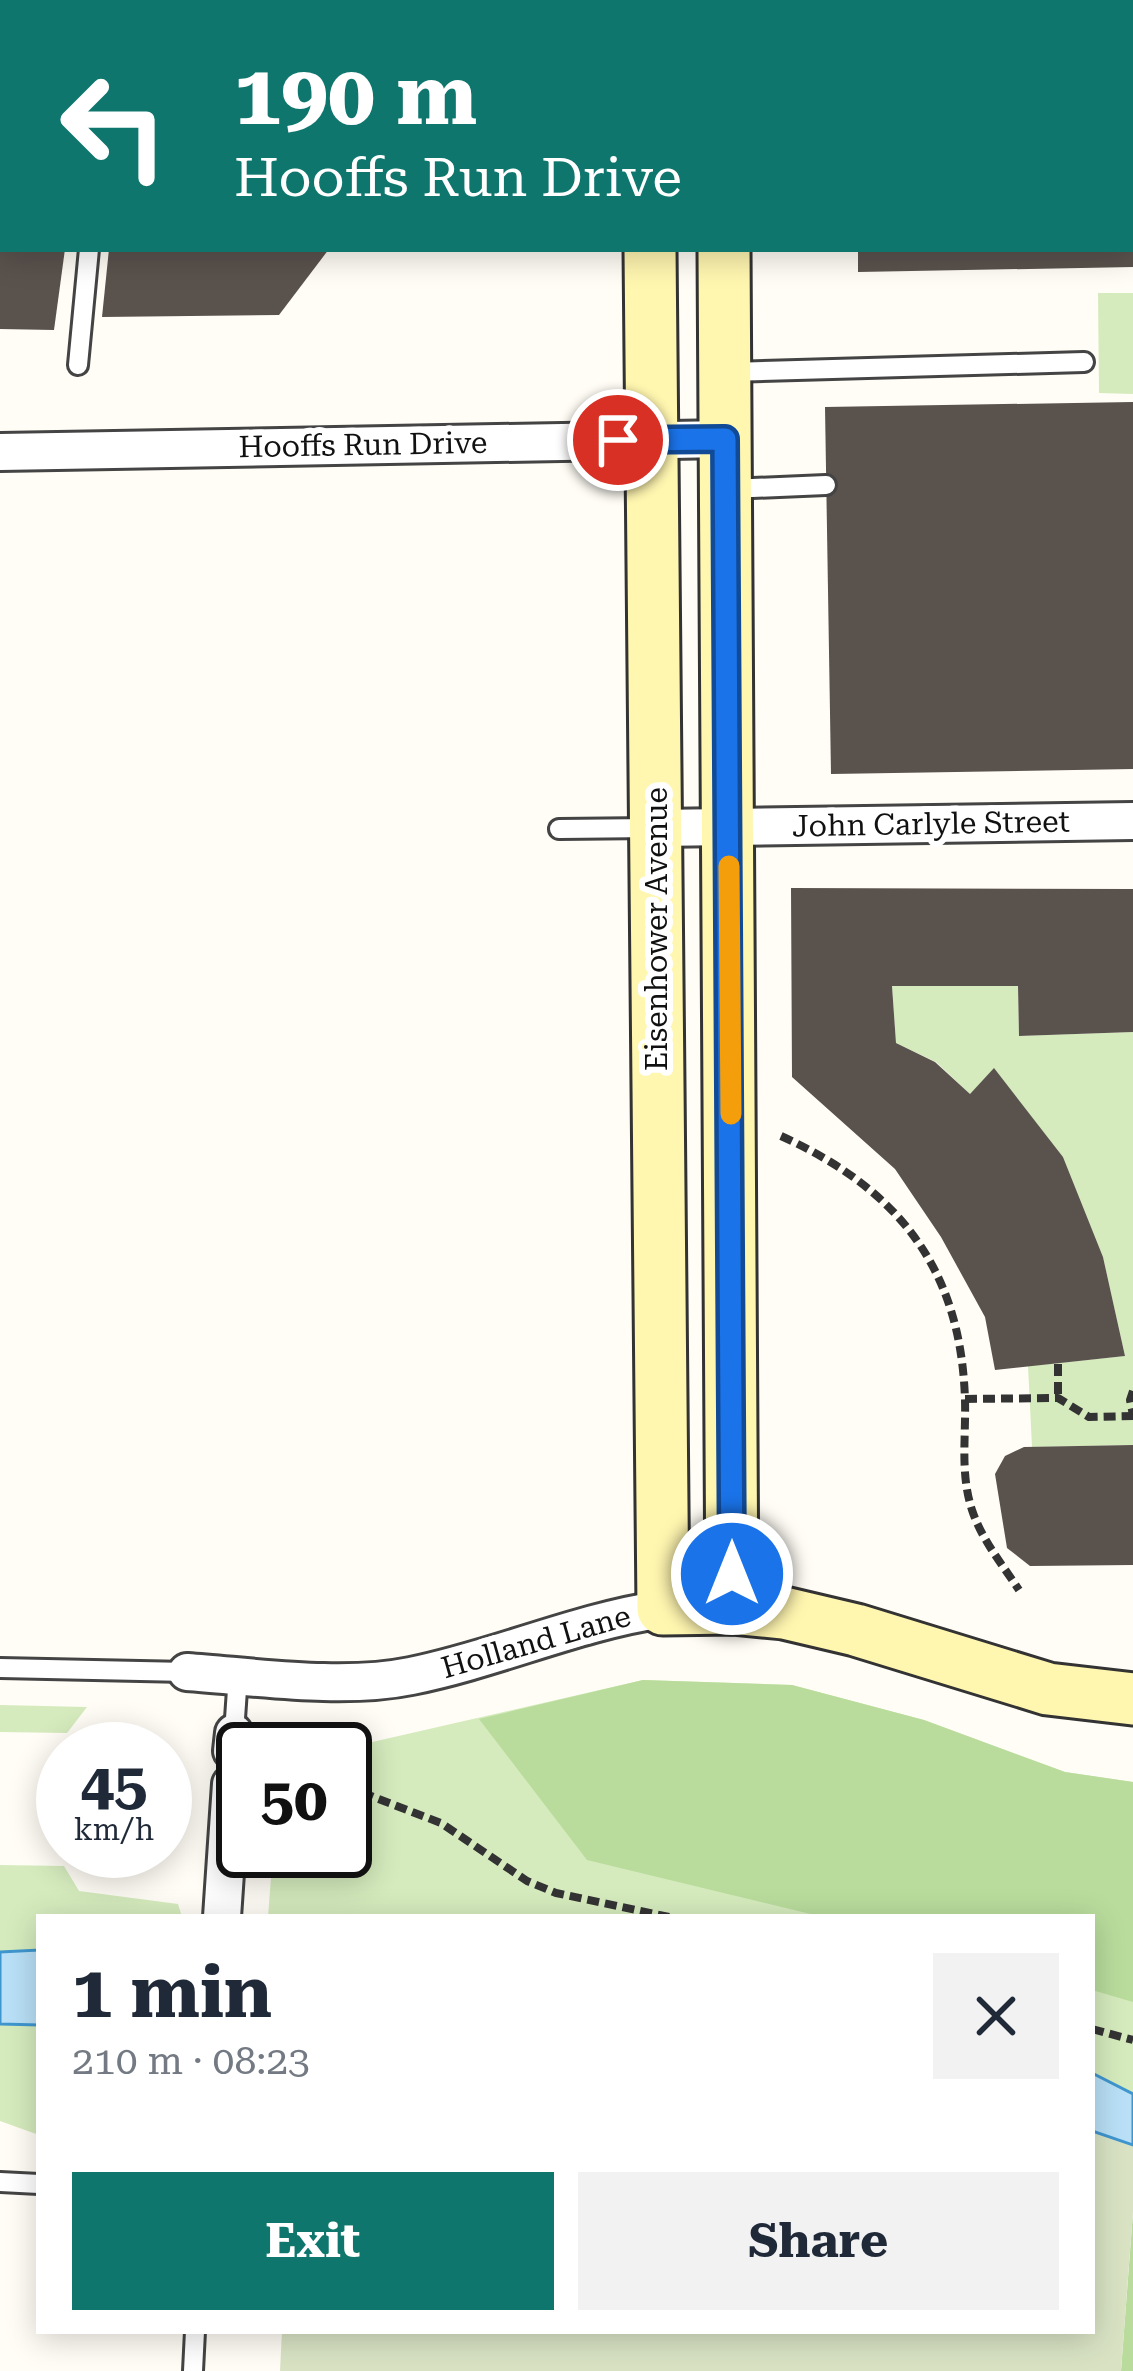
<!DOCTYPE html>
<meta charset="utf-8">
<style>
:root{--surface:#fff;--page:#f2f2f3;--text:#1f2937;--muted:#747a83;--accent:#0f766e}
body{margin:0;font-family:"Roboto Serif",serif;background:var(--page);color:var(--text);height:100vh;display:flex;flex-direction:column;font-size:45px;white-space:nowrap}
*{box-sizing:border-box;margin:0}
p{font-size:39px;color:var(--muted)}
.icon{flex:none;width:66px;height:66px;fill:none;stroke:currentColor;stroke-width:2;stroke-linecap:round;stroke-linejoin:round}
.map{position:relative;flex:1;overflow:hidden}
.side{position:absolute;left:36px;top:1914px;width:1059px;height:420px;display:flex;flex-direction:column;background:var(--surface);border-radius:0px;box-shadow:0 6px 30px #0003}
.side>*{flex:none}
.hud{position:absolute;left:0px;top:0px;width:1134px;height:252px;box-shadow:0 6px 30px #0003;background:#0f766e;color:#fff;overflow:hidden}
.speed{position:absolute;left:36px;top:1722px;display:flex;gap:24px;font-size:60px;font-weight:700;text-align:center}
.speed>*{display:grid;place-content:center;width:156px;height:156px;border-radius:50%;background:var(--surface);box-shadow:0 6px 30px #0003;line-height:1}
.speed small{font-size:30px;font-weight:400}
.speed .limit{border:6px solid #111;border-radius:18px;background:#fff;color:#111}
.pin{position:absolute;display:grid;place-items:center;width:102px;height:102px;color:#fff;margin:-51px;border:6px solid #fff;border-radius:50%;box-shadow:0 3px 12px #0007}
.me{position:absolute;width:132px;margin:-66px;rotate:0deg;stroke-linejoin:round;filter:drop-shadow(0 0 9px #0008)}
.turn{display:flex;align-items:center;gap:42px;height:252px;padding:0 36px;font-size:54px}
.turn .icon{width:156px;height:156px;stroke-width:2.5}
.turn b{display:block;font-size:84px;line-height:102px}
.round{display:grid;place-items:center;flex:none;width:126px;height:126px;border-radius:0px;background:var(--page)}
.summary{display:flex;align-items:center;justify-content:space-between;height:204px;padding:0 36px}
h1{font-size:72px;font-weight:700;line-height:90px}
.action{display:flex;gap:24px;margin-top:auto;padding:24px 36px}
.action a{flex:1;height:138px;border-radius:0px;background:var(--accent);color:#fff;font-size:48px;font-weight:700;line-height:138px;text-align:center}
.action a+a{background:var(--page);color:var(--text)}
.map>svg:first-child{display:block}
</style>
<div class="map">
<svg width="1133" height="2371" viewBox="0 0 1133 2371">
<rect width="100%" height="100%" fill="#fffdf5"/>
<!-- green -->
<g fill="#d5ebbd">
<path d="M1098 293H1133V394L1099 393Z"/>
<path d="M892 986H1018L1019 1036 1133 1032V1445L1032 1447 1028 1366 1125 1356 1103 1257 1063 1157 994 1069 970 1094 936 1062 896 1043Z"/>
<path d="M643 1680 792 1685 924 1720 1065 1772 1133 1782V2094L1092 2073V1917H268L273 1851H345V1749H328L346 1748Z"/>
<path d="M0 1705 87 1707 67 1733 0 1732Z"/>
<path d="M0 1865 64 1866 79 1891 178 1904 182 1917H39V1950L0 1952Z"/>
<path d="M0 2024 39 2025V2135L0 2121Z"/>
</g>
<!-- forest -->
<g fill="#b9dc9c">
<path d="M643 1680 792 1685 924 1720 1065 1772 1133 1782V2002L1092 1990V1917H823L587 1860 479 1719Z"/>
<path d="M1133 2212V2371H1121Z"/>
</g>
<!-- cemetery -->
<path fill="#d9e3c4" d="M1092 2131 1133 2145V2212L1121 2371H280L282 2331H1092Z"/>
<!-- water -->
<g fill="#b9e0f7" stroke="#3f96cf" stroke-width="3">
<path d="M39 1950V2025L0 2024V1952Z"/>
<path d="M1092 2073 1133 2094V2145L1092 2131Z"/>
</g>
<!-- building -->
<g fill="#5a524d">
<path d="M0 249H65L54 330 0 329Z"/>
<path d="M109 249H329L279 315 102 317Z"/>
<path d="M858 249H1133V267L858 272Z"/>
<path d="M1133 402V769L831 774 825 407Z"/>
<path d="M791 888 1133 889V1032L1019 1036 1018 986H892L896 1043 935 1062 970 1094 994 1068 1063 1157 1103 1257 1125 1356 995 1370 985 1317 941 1237 895 1169 792 1077Z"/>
<path d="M1133 1445V1565L1030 1566 1007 1548 995 1474 1005 1456 1024 1447Z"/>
</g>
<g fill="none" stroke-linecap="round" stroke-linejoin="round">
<defs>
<g id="service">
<path d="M102 0V3"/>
<path d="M78 365 89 249"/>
<path d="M730 372 1084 362"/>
<path d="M729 489 826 485"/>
<path d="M559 829 652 828"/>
<path d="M0 1668 187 1672"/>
<path d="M234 1733 238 1675"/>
<path d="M0 2182 39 2184"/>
<path d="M193 2371 195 2331"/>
</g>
<g id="minor">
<path d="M0 452 725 439"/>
<path d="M656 828 1133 821"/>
<path d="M187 1672C257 1677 343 1690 411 1676 496 1659 576 1622 663 1609"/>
<path d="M232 1751 234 1733"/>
<path d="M222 1917 231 1784"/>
</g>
<g id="secondary">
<path d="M645 0V3"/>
<path d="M720 0V3"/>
<path d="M650 249 663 1609 732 1608 784 1613 856 1630 1048 1689 1133 1699"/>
<path d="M724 249 732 1608"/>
</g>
</defs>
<!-- service casing -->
<use href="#service" stroke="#444" stroke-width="24"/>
<!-- minor casing -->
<use href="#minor" stroke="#444" stroke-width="42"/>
<!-- secondary casing -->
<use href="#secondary" stroke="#333" stroke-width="57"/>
<!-- path -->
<g stroke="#333" stroke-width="8" stroke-dasharray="12 6" stroke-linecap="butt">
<path d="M781 1136C898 1189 961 1268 965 1400 966 1438 960 1473 972 1510 982 1540 1002 1564 1019 1590"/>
<path d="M1058 1364V1398"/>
<path d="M1133 1391 1130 1400 1133 1415"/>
<path d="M965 1399 1058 1398 1089 1417 1133 1416"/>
<path d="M345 1786 441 1823 527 1881 556 1893 669 1917"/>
<path d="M1092 2029 1133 2040"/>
</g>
<!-- service -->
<use href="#service" stroke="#fff" stroke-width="18"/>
<!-- minor -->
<use href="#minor" stroke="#fff" stroke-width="36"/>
<!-- secondary -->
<use href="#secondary" stroke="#fff6b0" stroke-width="51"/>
</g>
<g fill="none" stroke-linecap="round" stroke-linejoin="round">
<defs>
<path id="route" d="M618 440 725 439 732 1574"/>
</defs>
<!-- route casing -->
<use href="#route" stroke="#114b97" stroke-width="30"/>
<!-- route -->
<use href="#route" stroke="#1a73e8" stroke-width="21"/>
<!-- slow -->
<path stroke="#f59e0b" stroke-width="21" d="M729 866 731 1114"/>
</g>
<g text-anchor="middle" stroke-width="12" stroke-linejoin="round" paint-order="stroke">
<!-- street labels -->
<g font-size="30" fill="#111" stroke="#fff">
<text transform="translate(363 445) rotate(-1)" y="10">Hooffs Run Drive</text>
<text transform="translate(931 824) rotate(-1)" y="10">John Carlyle Street</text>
<text transform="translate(657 929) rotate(-90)" y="10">Eisenhower Avenue</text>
<text transform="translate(536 1642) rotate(-16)" y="10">Holland Lane</text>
</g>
</g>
</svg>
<div class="speed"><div>45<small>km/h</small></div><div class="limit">50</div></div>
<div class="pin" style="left:618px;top:440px;background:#d93025"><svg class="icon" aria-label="arrive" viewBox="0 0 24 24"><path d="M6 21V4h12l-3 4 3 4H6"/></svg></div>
<svg class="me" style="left:732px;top:1574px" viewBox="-20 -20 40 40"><circle r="17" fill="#1a73e8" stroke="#fff" stroke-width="3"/><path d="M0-11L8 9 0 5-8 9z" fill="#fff"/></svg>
<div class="hud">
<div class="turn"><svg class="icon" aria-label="left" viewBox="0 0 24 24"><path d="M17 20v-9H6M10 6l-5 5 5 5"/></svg><div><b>190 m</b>Hooffs Run Drive</div></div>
</div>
<section class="side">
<div class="summary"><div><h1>1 min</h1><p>210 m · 08:23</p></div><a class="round"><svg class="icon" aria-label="close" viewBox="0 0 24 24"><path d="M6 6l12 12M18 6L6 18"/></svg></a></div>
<div class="action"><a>Exit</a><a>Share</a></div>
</section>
</div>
